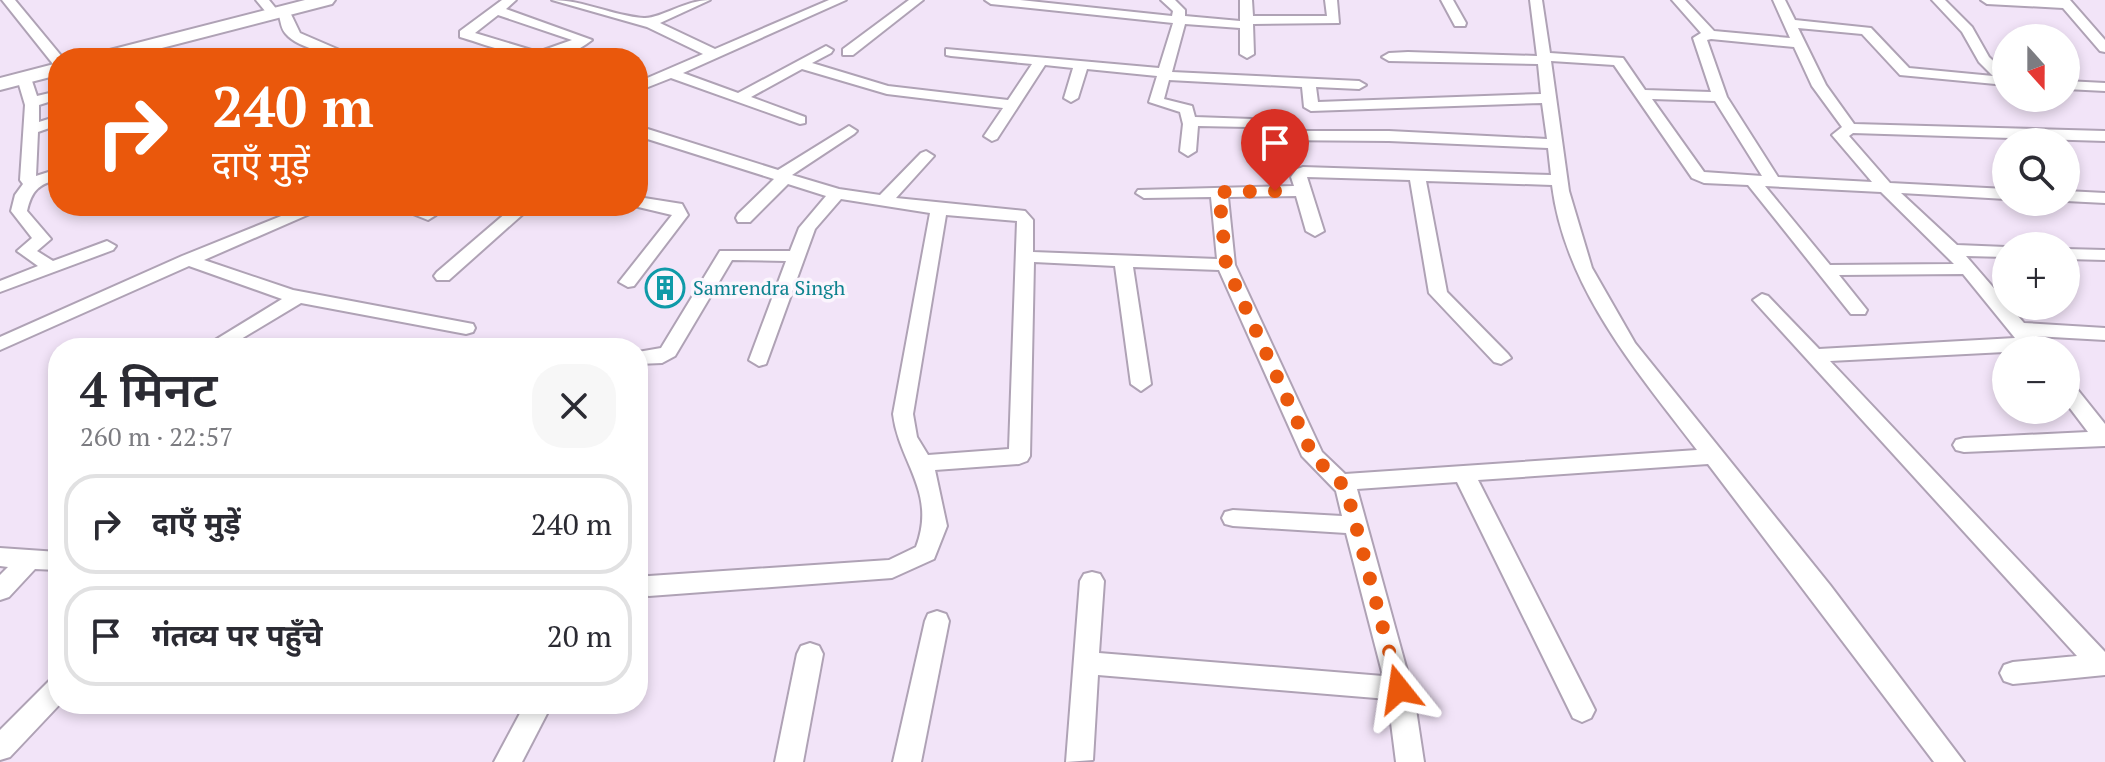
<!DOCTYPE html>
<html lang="hi">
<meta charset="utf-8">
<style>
:root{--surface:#fff;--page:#f7f7f7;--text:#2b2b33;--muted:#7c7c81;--line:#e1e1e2}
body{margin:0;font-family:"PT Serif","Noto Sans Devanagari",serif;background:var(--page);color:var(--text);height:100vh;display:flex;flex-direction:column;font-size:30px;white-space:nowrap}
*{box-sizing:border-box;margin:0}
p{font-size:26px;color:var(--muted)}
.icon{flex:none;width:44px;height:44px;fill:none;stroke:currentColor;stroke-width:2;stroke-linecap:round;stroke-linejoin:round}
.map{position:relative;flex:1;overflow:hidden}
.side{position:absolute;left:48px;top:338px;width:600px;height:376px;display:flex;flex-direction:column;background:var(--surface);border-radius:32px;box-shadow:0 4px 12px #0003}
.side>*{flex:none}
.top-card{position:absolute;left:48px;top:48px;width:600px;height:168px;border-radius:32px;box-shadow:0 4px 12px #0003;background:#ea580c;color:#fff;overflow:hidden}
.needle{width:52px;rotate:159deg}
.controls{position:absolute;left:1992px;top:24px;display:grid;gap:16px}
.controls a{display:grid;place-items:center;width:88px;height:88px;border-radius:50%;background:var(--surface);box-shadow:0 4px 12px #0003;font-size:40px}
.pin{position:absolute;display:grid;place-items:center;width:68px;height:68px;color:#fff;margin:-82px -34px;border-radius:50% 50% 50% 0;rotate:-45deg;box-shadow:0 0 8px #0007}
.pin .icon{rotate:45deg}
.me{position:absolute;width:88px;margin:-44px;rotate:345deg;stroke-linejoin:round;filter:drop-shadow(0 0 6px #0008)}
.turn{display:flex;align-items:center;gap:28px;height:168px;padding:0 32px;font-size:36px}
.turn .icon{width:104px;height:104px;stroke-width:2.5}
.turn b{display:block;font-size:56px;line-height:68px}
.round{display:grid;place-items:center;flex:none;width:84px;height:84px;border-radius:32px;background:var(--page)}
.headline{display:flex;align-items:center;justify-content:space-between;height:136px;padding:0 32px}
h1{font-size:48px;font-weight:600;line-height:60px}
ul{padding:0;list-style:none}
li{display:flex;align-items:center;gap:24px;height:100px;margin:0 16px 12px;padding:0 16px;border:4px solid var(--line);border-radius:32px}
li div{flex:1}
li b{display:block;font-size:30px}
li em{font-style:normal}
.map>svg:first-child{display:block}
</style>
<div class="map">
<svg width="2105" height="762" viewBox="0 0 2105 762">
<rect width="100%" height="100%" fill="#f2e4f8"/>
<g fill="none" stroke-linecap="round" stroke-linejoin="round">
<defs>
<g id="street">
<path d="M2 0H15L63 58H58V65L53 64Z"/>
<path d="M256 0H269L278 11 288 8 300 33 358 58C340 58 297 48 286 34 281 29 281 22 279 16L270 17Z"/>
<path d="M502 0H516L506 9 592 40C551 73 504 50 460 37V31ZM498 15 572 40 538 52 475 33Z"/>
<path d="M552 0C584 0 613 16 644 18 660 19 685 0 710 0L660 23 715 49 829 0H846L683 73 738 93 826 46 833 50 831 53 812 63 888 86 1008 100 1032 64 951 56 946 55V49L1159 68 1173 23 991 4 985 0H1020L1172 16 1173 11 1161 0H1175L1185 10V16L1240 21V0H1252L1253 16H1327L1325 0H1337L1339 23 1253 24 1254 54 1247 58 1240 54V28L1185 24 1172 72 1359 81 1366 85 1359 89 1316 87 1318 102 1541 94 1538 64 1389 61 1382 57 1389 53 1408 52 1537 56 1530 0H1542L1550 53 1623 58 1645 90 1711 92 1693 38 1701 33 1672 0H1685L1714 31 1790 38 1773 0H1785L1795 20 1871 28 1909 68 1993 76 1979 62 1962 32 1932 0H1945L1972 27 1989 57 2006 73V85L1900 75 1862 34 1798 28 1826 85 1854 124 2105 131V141L1853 133 1849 136 1890 183 2006 189V199L1901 193 1957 245 2006 247V257L1966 256 2024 323 2105 328V340L2034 336 2046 350 1830 361 2105 652V675L2013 684 2004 681 2000 673 2004 665 2013 662 2077 656 1753 300 1762 294 1768 296 1819 349 2015 338 1963 274 1839 275 1867 310 1865 314H1851L1748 185 1704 183 1692 178 1614 65 1551 61 1569 191 1592 268 1635 343 1830 585 1964 762H1934L1708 464 1478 480 1591 702 1595 710 1591 718 1582 722 1573 718 1457 482 1357 489 1414 696 1424 762H1396L1388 699 1098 675 1093 760 1066 762 1080 581 1084 574 1092 572 1100 574 1104 581 1099 653 1383 676 1346 533 1233 526 1225 524 1222 518 1225 512 1233 510 1342 516 1336 491 1302 456 1219 270 1133 267 1151 384 1141 391 1131 384 1115 266 1034 262 1030 456 1027 461 1019 464 935 470 947 526 934 559 892 578 649 596 638 593V575L649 576 889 560 916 547C937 492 899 463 893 414L930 213 841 199 815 229 766 364 759 366 749 360 786 261 732 260 675 356 662 363 638 364V352L661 348 720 251H790L799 228 826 196 788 184 750 222H738L736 218 738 214 774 179 638 136V126L778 170 849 126 857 131 854 134 792 175 839 189 880 195 921 153 926 151 934 156 896 198 1025 211 1033 220V252L1217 259 1211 197 1144 198 1136 193 1138 190 1294 186 1291 177 1297 169 1303 167 1551 175 1548 148 1389 141 1267 140 1248 127 1198 126 1196 151 1188 156 1180 151 1183 124 1180 112 1149 102 1157 76 1087 69 1078 98 1071 102 1064 98 1073 68 1045 65 997 139 992 141 984 136 1003 108 887 94 802 69 751 97 805 117V123L800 124 671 78 638 91V82L703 54 647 27ZM1711 39 1794 47 1812 86 1842 127 1832 135 1872 182 1778 177 1727 97 1707 40ZM1169 80 1302 87 1304 107 1311 111 1542 103 1547 139 1389 131H1271L1252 119 1195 117 1192 106 1164 99ZM1652 99 1715 101 1762 176 1704 172ZM1307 177 1410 180 1429 293 1494 362 1501 364 1511 358 1508 354 1447 292 1426 181 1552 185C1565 288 1636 370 1697 450L1345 474 1322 452 1235 265 1228 197 1296 196 1306 231 1315 236 1324 231ZM1765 186 1881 192 1954 264 1830 265ZM946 215 1017 221 1009 449 928 455 917 437 913 414Z"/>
<path d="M909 0H923L853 55H843V49Z"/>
<path d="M1441 0H1453L1466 23 1465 26H1455Z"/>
<path d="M1981 0H2070L2105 40V52L2100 51 2063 8 1987 4Z"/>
<path d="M24 74 31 78 37 96 58 91V99L39 105V122L58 116V125L38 132 36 176 58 169V179C38 185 32 190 27 211L51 239 37 251 53 261 107 241 116 246 113 250 0 292V281L38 266 17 251 32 238 11 211 15 195 23 184 20 180 25 105 17 78Z"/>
<path d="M2066 81 2105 83V91L2066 89Z"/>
<path d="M2066 191 2105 193V203L2066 201Z"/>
<path d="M638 197 682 204 688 215 634 286 628 287 619 282 672 215 634 206H638Z"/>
<path d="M93 206 81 212 73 207V206Z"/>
<path d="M306 206H328L204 260 293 290 473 324 475 328 473 332 466 334 301 303 226 348H202L282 299 189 266 0 350V337L182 256Z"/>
<path d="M393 206H417L436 215 428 220Z"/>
<path d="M514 206H532L449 280H437L434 276 437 272Z"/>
<path d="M2066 249 2105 250V260L2066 259Z"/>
<path d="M2066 382 2073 384 2105 424V446L1964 452 1956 450 1953 445 1956 440 1964 438 2088 432 2066 403Z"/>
<path d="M0 548 58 552V570L35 569 9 597 0 600V575L8 567 0 566Z"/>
<path d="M937 611 946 614 949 621 921 762H893L925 621 928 614Z"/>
<path d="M810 643 819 646 823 654 803 762H775L797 654 801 646Z"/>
<path d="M58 678V704H60L10 757 0 760V730L49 681Z"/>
<path d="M525 704H552L522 762H494Z"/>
</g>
<g id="secondary">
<path d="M305 0H335L332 4 123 58H92L94 54Z"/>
<path d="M58 63V75L0 90V78Z"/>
</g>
</defs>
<!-- street casing -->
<use href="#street" stroke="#afa2b5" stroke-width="4"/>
<!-- secondary casing -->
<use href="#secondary" stroke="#afa2b5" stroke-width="4"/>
<!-- street -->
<use href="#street" fill="#fff" fill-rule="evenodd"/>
<!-- secondary -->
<use href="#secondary" fill="#fff" fill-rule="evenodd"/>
</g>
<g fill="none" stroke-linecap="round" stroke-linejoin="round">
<!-- route -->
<path stroke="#ea580c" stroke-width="14" stroke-dasharray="0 25.2" d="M1275 191 1219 192 1226 265 1313 456 1346 488 1399 689"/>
</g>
<!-- icons -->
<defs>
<symbol id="building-ring" viewBox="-11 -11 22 22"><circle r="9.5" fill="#fbf5fd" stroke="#0f9aa8" stroke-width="1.5"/><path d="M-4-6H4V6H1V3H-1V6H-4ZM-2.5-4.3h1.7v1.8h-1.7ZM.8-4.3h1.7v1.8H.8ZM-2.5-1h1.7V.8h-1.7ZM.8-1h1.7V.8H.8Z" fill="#0f9aa8"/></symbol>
</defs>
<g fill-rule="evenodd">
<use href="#building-ring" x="643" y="266" width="44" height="44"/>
</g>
<g text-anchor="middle" stroke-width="7" stroke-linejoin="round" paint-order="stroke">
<!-- culture labels -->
<g font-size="20" fill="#0d838f" stroke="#fbf5fd" text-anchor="start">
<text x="693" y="295">Samrendra Singh</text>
</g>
</g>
</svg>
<div class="controls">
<a><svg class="needle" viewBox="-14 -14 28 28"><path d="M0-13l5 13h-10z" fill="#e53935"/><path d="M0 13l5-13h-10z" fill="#7c7c81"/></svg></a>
<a><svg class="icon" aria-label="search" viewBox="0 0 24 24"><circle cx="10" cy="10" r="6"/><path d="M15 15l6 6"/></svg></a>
<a>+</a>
<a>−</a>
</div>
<div class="pin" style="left:1275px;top:191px;background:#d93025"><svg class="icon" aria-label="arrive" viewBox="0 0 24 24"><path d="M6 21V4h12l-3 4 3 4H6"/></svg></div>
<svg class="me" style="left:1399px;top:689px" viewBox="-20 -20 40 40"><path d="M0-17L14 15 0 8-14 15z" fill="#ea580c" stroke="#fff" stroke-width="4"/></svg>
<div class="top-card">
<div class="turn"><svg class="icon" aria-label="right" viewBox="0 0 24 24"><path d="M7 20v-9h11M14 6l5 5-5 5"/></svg><div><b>240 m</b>दाएँ मुड़ें</div></div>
</div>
<section class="side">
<div class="headline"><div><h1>4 मिनट</h1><p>260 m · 22:57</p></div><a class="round"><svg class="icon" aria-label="close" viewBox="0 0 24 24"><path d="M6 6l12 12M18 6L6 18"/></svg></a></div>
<ul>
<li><svg class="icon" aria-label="right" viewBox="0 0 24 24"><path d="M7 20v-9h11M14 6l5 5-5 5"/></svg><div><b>दाएँ मुड़ें</b></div><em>240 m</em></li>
<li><svg class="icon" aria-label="arrive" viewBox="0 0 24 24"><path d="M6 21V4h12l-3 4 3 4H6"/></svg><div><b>गंतव्य पर पहुँचे</b></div><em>20 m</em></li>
</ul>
</section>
</div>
